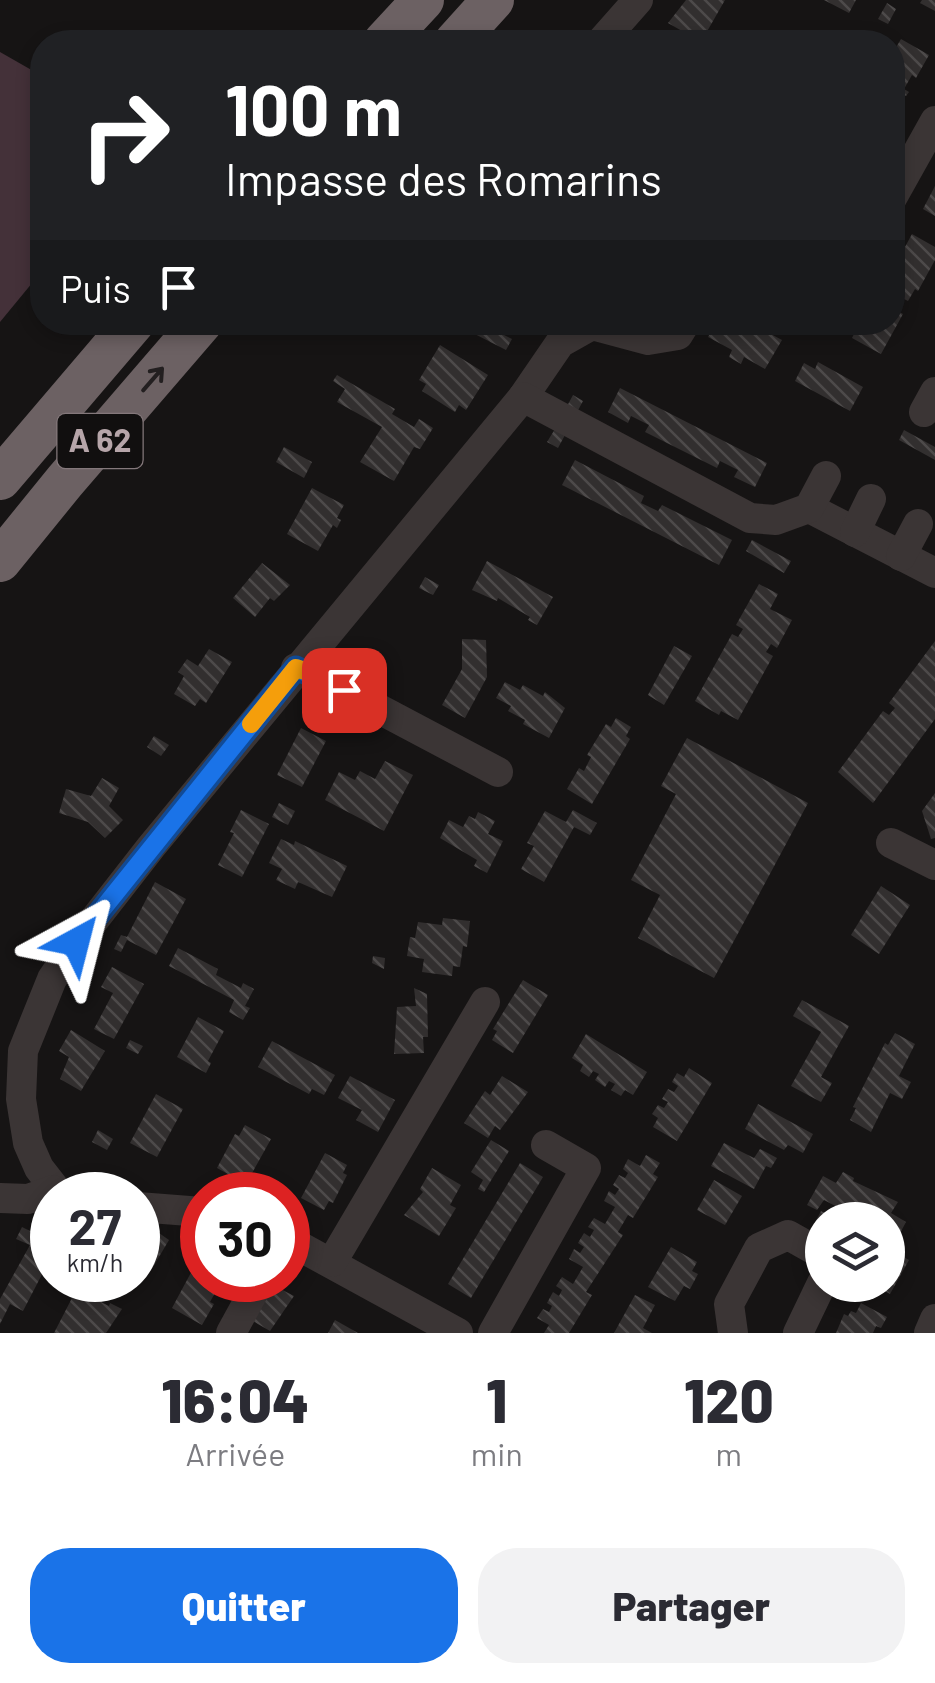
<!DOCTYPE html>
<html lang="fr">
<meta charset="utf-8">
<style>
:root{--surface:#fff;--page:#f2f2f3;--text:#2b2b33;--muted:#7c7c81;--accent:#1a73e8}
body{margin:0;font-family:Barlow,sans-serif;background:var(--page);color:var(--text);height:100vh;display:flex;flex-direction:column;font-size:38px;white-space:nowrap}
*{box-sizing:border-box;margin:0}
p{font-size:32px;color:var(--muted)}
.icon{flex:none;width:55px;height:55px;fill:none;stroke:currentColor;stroke-width:2;stroke-linecap:round;stroke-linejoin:round}
.map{position:relative;height:1333px;overflow:hidden}
.drawer{display:flex;flex-direction:column;background:var(--surface);flex:1}
.drawer>*{flex:none}
.hud{position:absolute;left:30px;top:30px;width:875px;height:305px;border-radius:40px;box-shadow:0 5px 15px #0003;background:#202124;color:#fff;overflow:hidden}
.tools{position:absolute;left:805px;top:1202px;display:grid;gap:20px}
.tools a{display:grid;place-items:center;width:100px;height:100px;border-radius:50%;background:var(--surface);box-shadow:0 5px 15px #0003;font-size:50px}
.speed{position:absolute;left:30px;top:1172px;display:flex;gap:20px;font-size:50px;font-weight:700;text-align:center}
.speed>*{display:grid;place-content:center;width:130px;height:130px;border-radius:50%;background:var(--surface);box-shadow:0 5px 15px #0003;line-height:1}
.speed small{font-size:25px;font-weight:400}
.speed .limit{border:15px solid #d22;background:#fff;color:#111}
.pin{position:absolute;display:grid;place-items:center;width:85px;height:85px;color:#fff;margin:-42px;border-radius:20px;box-shadow:0 5px 15px #0006}
.me{position:absolute;width:110px;margin:-55px;rotate:38deg;stroke-linejoin:round;filter:drop-shadow(0 0 8px #0008)}
.turn{display:flex;align-items:center;gap:35px;height:210px;padding:0 30px;font-size:45px}
.turn .icon{width:130px;height:130px;stroke-width:2.5}
.turn b{display:block;font-size:70px;line-height:85px}
.then{display:flex;align-items:center;height:95px;padding:0 30px;background:#0003;gap:20px;font-size:38px}
.eta{display:flex;justify-content:space-evenly;align-items:center;height:170px;text-align:center}
.eta b{font-size:60px;font-weight:800;line-height:70px}
.action{display:flex;gap:20px;margin-top:auto;padding:20px 30px}
.action a{flex:1;height:115px;border-radius:40px;background:var(--accent);color:#fff;font-size:40px;font-weight:800;line-height:115px;text-align:center}
.action a+a{background:var(--page);color:var(--text)}
.map>svg:first-child{display:block}
</style>
<div class="map">
<svg width="935" height="1333" viewBox="0 0 935 1333">
<defs>
<pattern id="building-back-hatch" width="6" height="6" patternUnits="userSpaceOnUse" patternTransform="scale(2.5)"><rect width="6" height="6" fill="#322f2f"/><path d="M-1 5l2 2M0 0l6 6M5-1l2 2" fill="none" stroke="#4d4a4a"/></pattern>
</defs>
<rect width="100%" height="100%" fill="#161414"/>
<!-- water -->
<path fill="#443139" d="M0 52 42 76V271L0 322Z"/>
<!-- building -->
<g fill="url(#building-back-hatch)">
<path d="M686 0H725L701 42H676L682 31 668 23Z"/>
<path d="M824 0H856L849 13Z"/>
<path d="M922 0H935V11L920 3Z"/>
<path d="M887 3 896 9 888 24 878 19Z"/>
<path d="M901 39 929 55 916 78 912 75 904 89 909 92 906 96 892 88V54Z"/>
<path d="M935 186V216L923 209Z"/>
<path d="M912 234 935 247V260L918 291 915 289 908 301 892 293V271Z"/>
<path d="M892 308 903 314 881 354 852 338 860 322H892Z"/>
<path d="M466 322H508L502 334 512 339 506 350 463 328Z"/>
<path d="M716 322H741L752 329 754 325 782 340 765 369 744 357 741 364 729 357 732 350 708 337Z"/>
<path d="M440 345 488 375 466 410 459 405 455 412 422 391 426 384 419 380Z"/>
<path d="M818 362 863 387 850 411 795 381 804 363 815 369Z"/>
<path d="M337 375 395 409 392 414 414 427 419 419 433 428 420 449 414 447 394 481 360 462 382 427 337 402 345 389 333 381Z"/>
<path d="M620 388 767 463 755 487 734 477 738 470 720 461 717 468 645 432 649 425 631 416 628 423 608 412Z"/>
<path d="M573 395 583 401 576 414 566 408Z"/>
<path d="M555 429 565 435 558 448 547 442Z"/>
<path d="M904 430 935 447V460L899 440Z"/>
<path d="M284 447 312 462 304 478 276 462Z"/>
<path d="M575 460 644 496 641 503 658 511 662 505 732 540 719 565 562 485Z"/>
<path d="M312 488 344 505 337 518 341 520 337 528 333 525 318 551 287 534Z"/>
<path d="M752 540 791 561 784 573 746 551Z"/>
<path d="M487 561 553 597 537 625 528 620 530 617 498 598 497 601 472 590Z"/>
<path d="M262 563 290 585 274 601 270 598 255 617 233 598Z"/>
<path d="M425 577 439 585 433 595 419 588Z"/>
<path d="M759 584 778 594 770 609 792 620 777 648 771 644 766 652 773 656 738 720 721 711 719 715 695 701 732 634 738 637 743 629 736 625Z"/>
<path d="M462 639 486 640 487 677 465 718 442 705 462 669Z"/>
<path d="M935 641V719L873 803 838 772 883 711 889 715 895 708 889 703Z"/>
<path d="M674 646 692 656 664 705 648 695Z"/>
<path d="M209 649 232 662 206 703 200 699 195 706 174 694 184 676 178 672 187 659 198 666Z"/>
<path d="M505 682 520 690 523 685 543 696 545 692 565 708 549 738 523 724 525 720 508 711 511 706 496 698Z"/>
<path d="M616 718 631 727 626 736 630 739 592 804 567 789 579 768 584 771 591 757 587 755 606 724 611 727Z"/>
<path d="M301 728 326 741 302 787 277 775Z"/>
<path d="M154 736 169 745 161 756 147 747Z"/>
<path d="M687 738 808 803 714 978 638 938 660 895 631 880 676 794 661 786Z"/>
<path d="M385 761 413 775 384 831 325 800 339 772 355 780 360 771 375 779Z"/>
<path d="M102 778 119 788 109 806 123 820 105 838 88 822 59 813 66 789 91 796Z"/>
<path d="M935 793V838L931 839 922 811Z"/>
<path d="M279 803 295 811 288 825 272 817Z"/>
<path d="M241 810 269 824 242 877 218 865 234 833 230 832Z"/>
<path d="M573 810 597 823 590 835 574 827 544 882 521 869 534 846 527 843 545 811 566 822Z"/>
<path d="M478 812 495 821 488 834 503 841 487 873 474 866 477 860 440 838 449 820 463 827 469 816 475 819Z"/>
<path d="M281 839 294 845 295 841 347 866 332 897 298 882 295 889 276 880 282 869 269 863Z"/>
<path d="M155 882 186 899 156 955 127 940 121 952 114 949 121 935 127 937Z"/>
<path d="M881 886 910 905 879 954 851 935Z"/>
<path d="M443 918 470 921 467 947 463 946 460 967 453 966 452 976 422 972 424 959 407 956 410 937 415 938 418 922 442 925Z"/>
<path d="M178 948 218 969 216 975 241 988 243 983 254 989 245 1006 250 1008 243 1020 229 1012 234 1000 169 966Z"/>
<path d="M373 956 385 958 384 969 372 963Z"/>
<path d="M112 967 144 984 114 1039 94 1029 113 993 101 987Z"/>
<path d="M523 980 548 995 513 1053 492 1040 497 1031 493 1029Z"/>
<path d="M414 988 427 994 428 1037H423L424 1053 394 1054 397 1007 416 1006Z"/>
<path d="M802 1000 849 1026 821 1077 832 1083 821 1102 791 1086 821 1032 793 1016Z"/>
<path d="M198 1017 224 1031 208 1061 211 1063 206 1073 177 1057Z"/>
<path d="M71 1030 105 1051 81 1091 60 1079 69 1057 59 1051Z"/>
<path d="M895 1033 915 1044 899 1076 911 1082 902 1099 890 1093 871 1132 850 1120 856 1108 853 1107 885 1043 888 1045Z"/>
<path d="M586 1034 647 1072 633 1095 625 1090 621 1096 611 1090 615 1084 609 1081 605 1087 595 1080 599 1074 593 1071 589 1077 580 1071 583 1065 572 1058Z"/>
<path d="M130 1040 143 1046 138 1054 126 1048Z"/>
<path d="M272 1041 335 1075 324 1095 312 1089 309 1094 258 1067Z"/>
<path d="M689 1068 712 1083 677 1141 653 1127 658 1118 652 1114 658 1105 664 1108 668 1102 662 1099 668 1089 674 1092 678 1086 672 1082 677 1073 684 1077Z"/>
<path d="M350 1076 395 1100 378 1132 356 1120 362 1110 338 1098Z"/>
<path d="M502 1076 528 1092 500 1130 495 1126 488 1138 464 1123 485 1091 490 1095Z"/>
<path d="M156 1094 183 1109 157 1157 130 1143Z"/>
<path d="M758 1104 813 1134 803 1153 788 1145 784 1150 745 1129Z"/>
<path d="M245 1125 271 1139 246 1184 217 1168 235 1134 239 1136Z"/>
<path d="M98 1130 113 1139 107 1150 92 1142Z"/>
<path d="M491 1140 509 1151 484 1192 478 1189 483 1180 471 1172Z"/>
<path d="M724 1143 754 1158 760 1149 777 1158 771 1168 766 1166 754 1189 711 1166Z"/>
<path d="M325 1153 347 1165 343 1173 347 1175 333 1203 329 1201 324 1210 301 1198Z"/>
<path d="M646 1155 660 1163 653 1174 658 1177 633 1218 628 1215 618 1232 623 1235 586 1292 592 1295 569 1333H544L549 1325 537 1318 543 1309 549 1312 552 1306 547 1303 553 1292 559 1296 562 1290 556 1286 562 1277 573 1284 583 1267 569 1259 574 1249 580 1253 584 1247 578 1243 584 1233 590 1237 594 1230 588 1227 594 1218 605 1224 615 1207 604 1201 609 1191 615 1195 619 1189 613 1185 619 1175 625 1178 628 1173 623 1169 628 1159 640 1166Z"/>
<path d="M520 1163 543 1177 471 1298 448 1284Z"/>
<path d="M432 1168 461 1185 450 1205 456 1208 439 1236 404 1215 423 1192 420 1189Z"/>
<path d="M843 1172 854 1178 853 1181 898 1202 891 1213 906 1222 891 1250 909 1260 890 1294 874 1285H888V1220H862L824 1200 817 1210 807 1205 823 1176 836 1183Z"/>
<path d="M714 1180 742 1196 725 1225 697 1210Z"/>
<path d="M821 1211 838 1220H822V1234L812 1228Z"/>
<path d="M22 1227 38 1235 32 1247 51 1257 23 1311 10 1304 0 1324V1299L30 1245 16 1239Z"/>
<path d="M159 1233 169 1240 153 1267 143 1261Z"/>
<path d="M671 1247 697 1262 692 1271 698 1274 690 1289 684 1286 675 1301 648 1287Z"/>
<path d="M194 1267 202 1272V1280L221 1282 210 1302 214 1304 202 1325 172 1308Z"/>
<path d="M269 1283 294 1296 270 1331 249 1319Z"/>
<path d="M74 1284 87 1291 85 1294 109 1306 110 1303 122 1309 106 1333H54L72 1298 68 1296Z"/>
<path d="M635 1295 655 1305 643 1328 652 1333H614Z"/>
<path d="M861 1303 887 1317 881 1328 876 1326 873 1333H836L844 1314 848 1316 851 1311 856 1313Z"/>
<path d="M335 1320 358 1333H328Z"/>
</g>
<g fill="none" stroke-linecap="round" stroke-linejoin="round">
<!-- minor -->
<g stroke="#3b3535" stroke-width="30">
<path d="M601 42 638 0"/>
<path d="M892 198 935 121"/>
<path d="M523 397 560 343 592 325 648 340 678 335 686 322"/>
<path d="M924 412 935 392"/>
<path d="M809 508 935 573"/>
<path d="M855 532 871 499"/>
<path d="M901 556 918 524"/>
<path d="M296 668 313 674 498 772"/>
<path d="M891 843 935 865"/>
<path d="M60 1195 39 1168 28 1143 21 1099 23 1051 52 979 77 942 151 847 523 397 750 518 776 520 809 508 826 476"/>
<path d="M0 1198 28 1199 53 1190"/>
<path d="M138 1207 202 1212"/>
<path d="M288 1240 458 1333"/>
<path d="M332 1262 485 1002"/>
<path d="M231 1333 260 1280"/>
<path d="M493 1333 586 1168 546 1145"/>
<path d="M733 1333 729 1304 759 1248 788 1235 820 1253 822 1264"/>
<path d="M798 1333 822 1283"/>
<path d="M929 1333 935 1319"/>
</g>
<!-- highway -->
<g stroke="#6c6163" stroke-width="42">
<path d="M384 42 423 0"/>
<path d="M455 42 493 0"/>
<path d="M0 479 134 322"/>
<path d="M0 561 65 481 202 322"/>
</g>
</g>
<!-- one-way arrows -->
<defs><path id="oneway-shaft" d="M-6 0H5M1.5-3L5.5 0L1.5 3" fill="none" stroke-width="1.6" stroke-linecap="round" stroke-linejoin="round" transform="scale(2.5)"/></defs>
<use stroke="#231f20" href="#oneway-shaft" transform="translate(153 379) rotate(-49)"/>
<g fill="none" stroke-linecap="round" stroke-linejoin="round">
<defs>
<path id="route" d="M76 942 296 668 344 690"/>
</defs>
<!-- route casing -->
<use href="#route" stroke="#114b97" stroke-width="25"/>
<!-- route -->
<use href="#route" stroke="#1a73e8" stroke-width="18"/>
<!-- slow -->
<path stroke="#f59e0b" stroke-width="18" d="M251 724 296 668 305 671"/>
</g>
<g text-anchor="middle" stroke-width="8" stroke-linejoin="round" paint-order="stroke">
<!-- shield labels -->
<rect fill="#110f0f" stroke="#84787b" stroke-width="2.5" x="57.5" y="414" width="85" height="54" rx="8"/>
<g font-size="32" font-weight="bold" fill="#b6a5a9">
<text x="100" y="452">A 62</text>
</g>
</g>
</svg>
<div class="tools">
<a><svg class="icon" aria-label="layers" viewBox="0 0 24 24"><path d="M12 4l9 5-9 5-9-5zM3 14l9 5 9-5"/></svg></a>
</div>
<div class="speed"><div>27<small>km/h</small></div><div class="limit">30</div></div>
<div class="pin" style="left:344px;top:690px;background:#d93025"><svg class="icon" aria-label="arrive" viewBox="0 0 24 24"><path d="M6 21V4h12l-3 4 3 4H6"/></svg></div>
<svg class="me" style="left:76px;top:942px" viewBox="-20 -20 40 40"><path d="M0-17L14 15 0 8-14 15z" fill="#1a73e8" stroke="#fff" stroke-width="4"/></svg>
<div class="hud">
<div class="turn"><svg class="icon" aria-label="right" viewBox="0 0 24 24"><path d="M7 20v-9h11M14 6l5 5-5 5"/></svg><div><b>100 m</b>Impasse des Romarins</div></div>
<div class="then">Puis<svg class="icon" aria-label="arrive" viewBox="0 0 24 24"><path d="M6 21V4h12l-3 4 3 4H6"/></svg></div>
</div>
</div>
<section class="drawer">
<div class="eta">
<div><b>16:04</b><p>Arrivée</p></div>
<div><b>1</b><p>min</p></div>
<div><b>120</b><p>m</p></div>
</div>
<div class="action"><a>Quitter</a><a>Partager</a></div>
</section>
